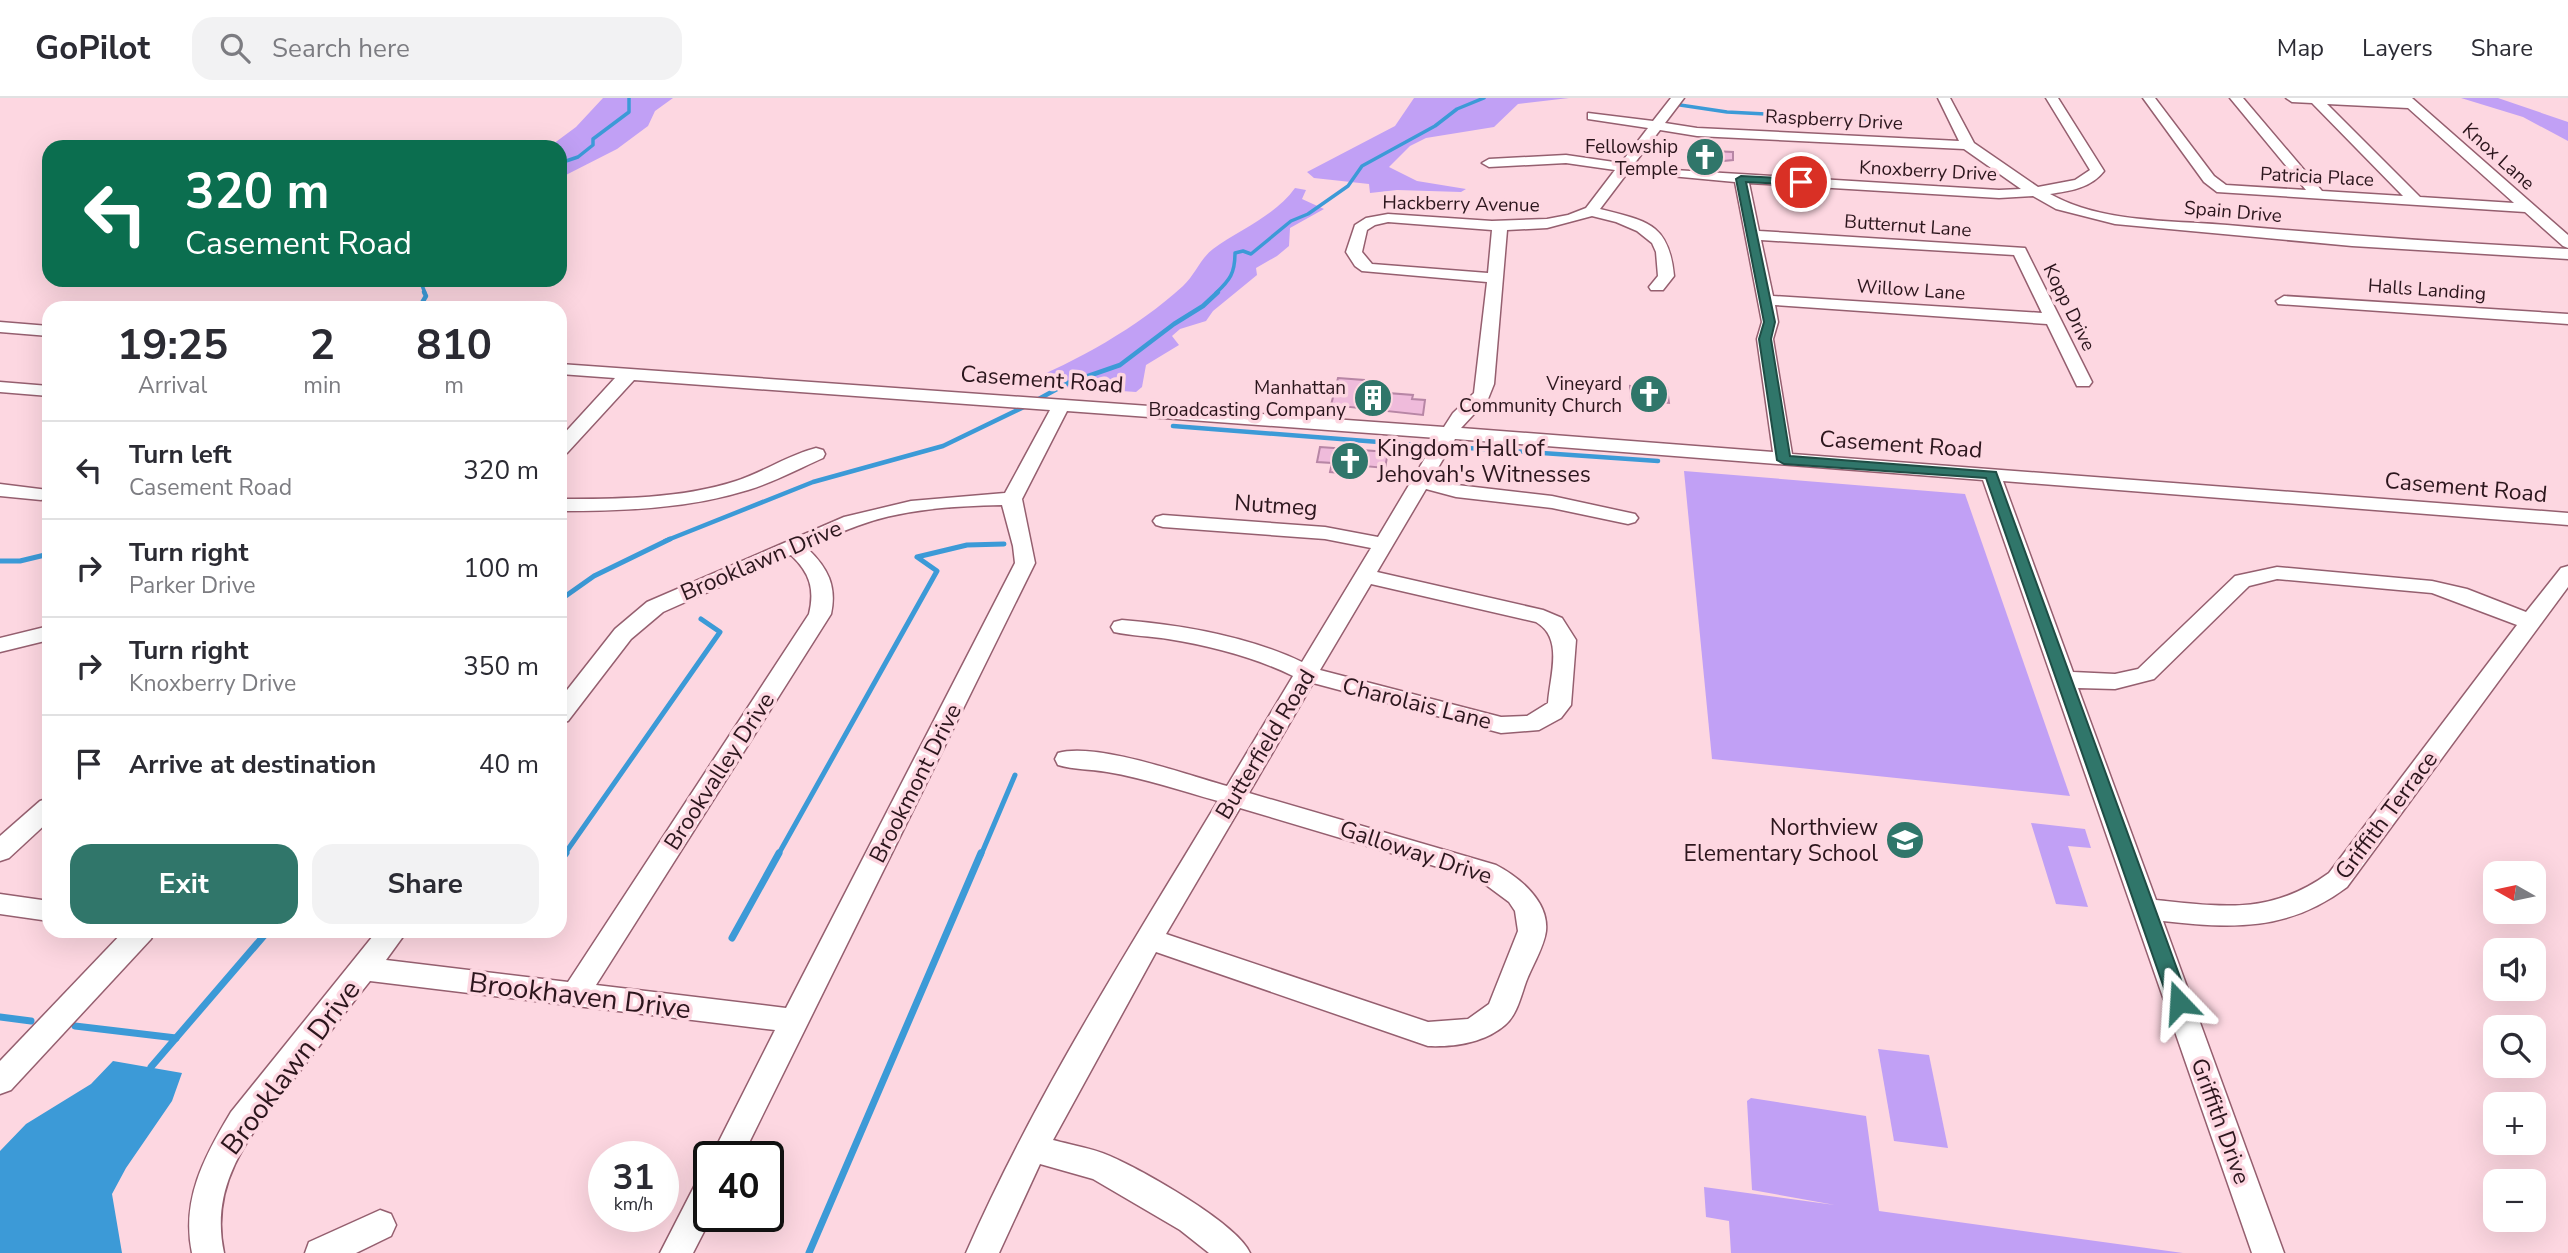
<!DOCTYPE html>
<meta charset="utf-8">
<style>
:root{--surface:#fff;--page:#f2f2f3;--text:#2b2b33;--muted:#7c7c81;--line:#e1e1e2;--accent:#30766a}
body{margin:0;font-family:"Nunito Sans",sans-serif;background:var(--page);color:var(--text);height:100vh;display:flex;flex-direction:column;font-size:26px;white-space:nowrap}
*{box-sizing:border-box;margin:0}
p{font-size:23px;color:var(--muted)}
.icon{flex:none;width:38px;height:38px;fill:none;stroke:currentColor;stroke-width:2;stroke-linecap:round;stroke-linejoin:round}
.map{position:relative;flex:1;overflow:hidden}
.details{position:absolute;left:42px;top:203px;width:525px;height:637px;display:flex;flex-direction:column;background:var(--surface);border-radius:21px;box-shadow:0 7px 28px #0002}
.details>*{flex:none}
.banner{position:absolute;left:42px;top:42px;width:525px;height:147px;border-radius:21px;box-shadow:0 7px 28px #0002;background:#0b6e4f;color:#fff;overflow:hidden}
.needle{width:46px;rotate:279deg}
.controls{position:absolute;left:2483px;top:763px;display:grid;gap:14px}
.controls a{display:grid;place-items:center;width:63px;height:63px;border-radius:14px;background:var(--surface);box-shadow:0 7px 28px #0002;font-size:35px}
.speed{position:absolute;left:588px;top:1043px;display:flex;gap:14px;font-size:35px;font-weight:700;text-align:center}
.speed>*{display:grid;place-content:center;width:91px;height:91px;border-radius:50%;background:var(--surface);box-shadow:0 7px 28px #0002;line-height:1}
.speed small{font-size:18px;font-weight:400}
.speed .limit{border:4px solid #111;border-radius:10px;background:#fff;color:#111}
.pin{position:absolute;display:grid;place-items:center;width:60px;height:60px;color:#fff;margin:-30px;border:4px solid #fff;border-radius:50%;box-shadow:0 2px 7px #0007}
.me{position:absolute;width:77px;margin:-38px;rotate:340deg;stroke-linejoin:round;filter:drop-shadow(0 0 5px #0008)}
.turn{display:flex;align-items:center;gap:24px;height:147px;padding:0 28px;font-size:32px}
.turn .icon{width:91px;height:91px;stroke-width:2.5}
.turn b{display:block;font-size:49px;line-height:60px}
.eta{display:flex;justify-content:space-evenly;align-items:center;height:119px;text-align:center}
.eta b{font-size:42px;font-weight:700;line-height:49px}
.primary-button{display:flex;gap:14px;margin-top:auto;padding:14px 28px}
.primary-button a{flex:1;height:80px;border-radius:21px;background:var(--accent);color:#fff;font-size:28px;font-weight:700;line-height:80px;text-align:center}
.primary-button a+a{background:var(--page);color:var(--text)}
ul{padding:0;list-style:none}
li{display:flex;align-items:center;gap:21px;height:98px;padding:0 28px;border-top:2px solid var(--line)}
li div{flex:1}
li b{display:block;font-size:26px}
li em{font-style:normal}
header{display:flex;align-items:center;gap:42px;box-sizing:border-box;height:98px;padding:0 35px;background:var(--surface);border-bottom:2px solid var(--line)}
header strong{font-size:33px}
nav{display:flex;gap:38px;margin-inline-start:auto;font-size:24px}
.search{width:490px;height:63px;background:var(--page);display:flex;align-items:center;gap:18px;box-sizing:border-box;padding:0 24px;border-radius:21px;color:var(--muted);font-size:26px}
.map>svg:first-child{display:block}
</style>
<header>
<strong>GoPilot</strong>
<div class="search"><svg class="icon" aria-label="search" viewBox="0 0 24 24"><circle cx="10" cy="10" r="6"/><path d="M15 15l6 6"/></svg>Search here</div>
<nav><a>Map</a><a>Layers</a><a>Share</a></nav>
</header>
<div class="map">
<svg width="2568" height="1155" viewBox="0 0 2568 1155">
<rect width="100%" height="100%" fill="#fdd7e1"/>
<!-- green -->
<g fill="#c1a0f5">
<path d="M603 0H673L655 13 648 28 617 51 560 80V49H549L576 29Z"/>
<path d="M1414 0H1569L1518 6 1494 29 1426 40 1410 48 1389 69 1417 83 1466 91 1461 94 1397 92 1370 95 1369 86 1314 80 1307 74 1395 28Z"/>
<path d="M2461 0H2498L2568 24V43L2523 19Z"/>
<path d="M1295 90 1306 92 1302 101 1324 111 1290 130 1289 148 1277 158 1256 170 1257 177 1213 213 1206 223 1180 231 1172 238 1179 247 1146 267 1142 289 1136 294 1021 286C1077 263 1137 230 1183 188 1195 177 1200 161 1213 151 1240 131 1275 118 1295 90Z"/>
<path d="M1684 373 1965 396 2070 698 1712 661Z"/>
<path d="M2031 725 2085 731 2091 750 2068 748 2088 809 2056 806Z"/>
<path d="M1878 951 1929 957 1948 1050 1894 1043Z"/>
<path d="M1751 1000 1866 1018 1879 1113 2183 1155H1731L1729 1123 1706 1119 1704 1089 1835 1107 1752 1092 1747 1003Z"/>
</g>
<!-- water -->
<path fill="#3c9ad7" d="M113 963 182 975 172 1003 126 1070 112 1096 122 1155H0V1053L26 1026 91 986Z"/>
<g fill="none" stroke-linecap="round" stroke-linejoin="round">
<!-- stream-far3 -->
<g stroke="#3c9ad7" stroke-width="3.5">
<path d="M1680 7 1727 14 1897 23"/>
<path d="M560 65 578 59 593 47V41L629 14V0"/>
<path d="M420 182 425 195"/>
<path d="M1216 195C1230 182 1235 175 1235 155L1243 153 1251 156 1291 123 1308 116 1348 88 1362 68 1435 28 1457 11 1484 0"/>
</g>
<!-- stream-far2 -->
<g stroke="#3c9ad7" stroke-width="4.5">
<path d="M419 210 426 198 424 194"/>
<path d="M1035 303 1068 285 1120 267 1174 226 1203 208 1218 194"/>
<path d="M1173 328 1430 348"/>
<path d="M1453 349 1658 363"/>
<path d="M665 443 813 384 943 348 1026 308"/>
</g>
<!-- stream-far1 -->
<g stroke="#3c9ad7" stroke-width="5">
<path d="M0 463H20L49 456"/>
<path d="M560 502 594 478 670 441"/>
<path d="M564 757 720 534 701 521"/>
<path d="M778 757 937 473 917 459 967 447 1004 446"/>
<path d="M981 757 1015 677"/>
</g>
<!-- stream -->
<g stroke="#3c9ad7" stroke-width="7">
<path d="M560 763 566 755"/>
<path d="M732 840 779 755"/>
<path d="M0 919 31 923"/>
<path d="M75 928 176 940"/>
<path d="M151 969 268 833"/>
<path d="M809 1155 981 755"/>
</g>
</g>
<!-- building -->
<g fill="#efbbdb" stroke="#b786a5" stroke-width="2">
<path d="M1691 52 1733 54V62L1694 66Z"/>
<path d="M1338 280 1364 282 1362 293 1413 297 1412 301 1425 302 1423 317 1331 307Z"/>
<path d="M1638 286 1667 290 1669 305 1631 302 1630 288 1638 289Z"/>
<path d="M1320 349 1388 354 1385 370 1354 367 1353 376 1330 374 1332 365 1317 364Z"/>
</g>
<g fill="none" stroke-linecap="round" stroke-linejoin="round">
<defs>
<g id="minor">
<path d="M1671 0H1684L1665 25 1697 30 1959 43 1938 0H1950L1974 45 2038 89 2075 82 2090 72 2046 0H2058L2104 73C2091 90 2070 93 2050 96 2102 125 2169 122 2227 127 2341 137 2454 145 2568 151V161L2352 148 2115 126 2056 111 2033 98 1999 100 1749 85 1759 133 2025 150 2092 284 2089 288H2077L2047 226 1775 207 1778 224 1773 241 1792 356 2568 415V427L2003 383 2073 574 2115 576 2138 571 2235 478 2277 469 2432 483 2467 491 2526 514 2561 470 2568 468V489L2347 789C2289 833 2233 831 2163 823L2284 1155H2252L1983 382 1455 341 1432 380 1457 387 1552 398 1635 416 1638 420 1635 424 1628 426 1552 410 1456 399 1426 391 1377 474 1543 512 1562 520 1576 542 1571 607 1561 620 1539 632 1501 635 1313 585 1249 695 1496 767C1519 779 1549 803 1546 833 1544 849 1532 868 1526 884 1521 898 1517 917 1505 927 1484 945 1454 949 1428 948L1156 854 1053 1042C1071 1047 1092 1050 1110 1058 1142 1072 1237 1125 1250 1155H1209L1180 1132 1093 1081 1040 1066 999 1155H966C1035 997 1129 851 1218 703 1181 693 1145 680 1107 674 1091 671 1074 672 1058 667L1055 661 1058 655C1097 644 1187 677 1227 688L1293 578C1254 559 1211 548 1168 541 1150 538 1132 538 1114 534L1111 529 1114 524 1122 522C1182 527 1247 538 1302 564L1371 450 1325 441 1163 429 1156 427 1153 423 1156 419 1163 417 1325 429 1378 439 1437 340 1067 313 1022 401 1035 465 742 1059H711L775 932 370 883C345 914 321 946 297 977 255 1031 208 1081 224 1155H192C181 1102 204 1059 231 1014L377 833H407L386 862 568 884 809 516C815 491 810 475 791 457L663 514 631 541 568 623 560 625V601L615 531 647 504 844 419 911 403 1005 395 1050 312 634 282 567 355 560 357V340L615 280 560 276V266L1444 329 1453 315 1474 295 1487 184 1362 173 1355 168 1346 154 1355 127 1366 120 1388 116 1492 123 1547 121 1568 117 1586 110 1615 72 1566 65 1489 69 1482 65 1489 61 1566 57 1621 65 1648 30 1588 21V15L1653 23ZM1660 32 1697 38 1964 51 2021 91 1999 92 1674 72 1634 66ZM1628 74 1735 84 1762 224 1757 241 1773 354 1461 330 1488 301 1494 286 1507 132 1547 130 1592 118 1616 124 1637 133 1652 145 1656 154 1658 178 1649 189 1651 192H1663L1674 178C1669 125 1647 123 1600 111ZM1388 124 1492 132 1488 175 1372 166 1362 154 1367 132 1375 127ZM1761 142 2014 157 2042 215 1773 198ZM1002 407 1013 448 1015 465 786 910 596 887 831 516C837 488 828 470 807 450 824 442 840 434 857 428 902 411 955 408 1002 407ZM2277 481 2432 495 2517 527 2329 775C2271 817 2223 809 2156 802L2078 590 2115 591 2154 581 2249 488ZM1371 486 1536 524C1564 540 1550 577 1548 605L1527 618 1501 619 1320 572ZM1240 710 1478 781 1509 804 1515 813 1518 833 1489 906 1468 921 1428 924 1166 836Z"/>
<path d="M2143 0H2155L2214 78 2226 87 2306 92 2230 0H2243L2322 93 2403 98 2312 5 2292 4 2286 0H2412L2568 137V150L2563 148 2525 114 2217 94 2204 84ZM2327 6 2408 10 2514 105 2420 99Z"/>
<path d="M2284 198 2568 216V226L2278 206 2276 203Z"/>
<path d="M0 224 49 228V238L0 234Z"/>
<path d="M0 284 49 288V298L0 294Z"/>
<path d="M816 350 823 352 825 356 823 360C798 371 774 384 748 392 687 411 623 413 560 413V401C619 401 680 401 736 383 763 374 789 357 816 350Z"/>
<path d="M0 386 48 392 49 399 41 402 0 398Z"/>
<path d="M49 528V542L0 554V540Z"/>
<path d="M49 700V723L9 760 0 763V738L40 703Z"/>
<path d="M0 796 49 803V823L0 816Z"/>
<path d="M124 833H155L151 841 11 992 0 996V963Z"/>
<path d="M709 1077V1118H712L693 1155H660L698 1081Z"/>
<path d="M380 1112 391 1116 396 1127 391 1138 356 1155H305L309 1144Z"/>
</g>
</defs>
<!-- minor casing -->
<use href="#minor" stroke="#955f6f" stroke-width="3"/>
<!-- minor -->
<use href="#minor" fill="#fff" fill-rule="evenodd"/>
</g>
<!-- route -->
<path fill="#30766a" stroke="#1f4d45" stroke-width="2" d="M1741 78 1801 81 1806 84 1801 87 1746 84 1775 224 1771 241 1790 358 1996 374 2189 904 2186 910 2179 912 2172 910 2169 904 1986 380 1784 366 1777 362 1759 241 1764 224 1736 81Z"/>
<!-- icons -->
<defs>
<symbol id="church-disc" viewBox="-11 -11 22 22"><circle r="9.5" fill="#30766a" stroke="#fdd7e1"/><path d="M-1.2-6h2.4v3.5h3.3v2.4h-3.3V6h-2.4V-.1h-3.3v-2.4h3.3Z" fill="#fff"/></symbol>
<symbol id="building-disc" viewBox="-11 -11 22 22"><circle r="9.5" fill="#30766a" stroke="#fdd7e1"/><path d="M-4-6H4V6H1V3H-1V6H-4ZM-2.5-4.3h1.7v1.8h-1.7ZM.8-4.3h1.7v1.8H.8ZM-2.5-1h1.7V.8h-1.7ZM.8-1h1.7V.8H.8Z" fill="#fff"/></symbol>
<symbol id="school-disc" viewBox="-11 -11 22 22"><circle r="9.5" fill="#30766a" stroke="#fdd7e1"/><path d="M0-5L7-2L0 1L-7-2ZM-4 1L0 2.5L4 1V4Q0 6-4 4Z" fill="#fff"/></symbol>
</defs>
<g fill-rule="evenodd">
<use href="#church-disc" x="1683" y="37" width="44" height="44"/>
<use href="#church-disc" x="1627" y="274" width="44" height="44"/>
<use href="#building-disc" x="1351" y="278" width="44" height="44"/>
<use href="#church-disc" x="1328" y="341" width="44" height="44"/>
<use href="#school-disc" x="1883" y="720" width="44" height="44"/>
</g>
<g text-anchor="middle" stroke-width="7" stroke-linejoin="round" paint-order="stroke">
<!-- far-street labels -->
<g font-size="19" fill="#2c161d" stroke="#fdd7e1">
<text transform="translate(1834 21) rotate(3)" y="7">Raspberry Drive</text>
<text transform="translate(2499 58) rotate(42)" y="7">Knox Lane</text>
<text transform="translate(1928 72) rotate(3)" y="7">Knoxberry Drive</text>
<text transform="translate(2317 78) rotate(3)" y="7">Patricia Place</text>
<text transform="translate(1461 105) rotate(1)" y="7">Hackberry Avenue</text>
<text transform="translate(2233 113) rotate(5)" y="7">Spain Drive</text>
<text transform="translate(1908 127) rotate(4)" y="7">Butternut Lane</text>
<text transform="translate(1911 191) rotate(4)" y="7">Willow Lane</text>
<text transform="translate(2427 191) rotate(4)" y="7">Halls Landing</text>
<text transform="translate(2070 209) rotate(64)" y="7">Kopp Drive</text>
</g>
<!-- far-poi labels -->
<g font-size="19" fill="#2c161d" stroke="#fdd7e1" text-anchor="end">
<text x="1678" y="55">Fellowship<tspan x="1678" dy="22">Temple</tspan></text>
<text x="1622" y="292">Vineyard<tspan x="1622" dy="22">Community Church</tspan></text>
<text x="1346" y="296">Manhattan<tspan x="1346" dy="22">Broadcasting Company</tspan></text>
</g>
<!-- street labels -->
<g font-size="23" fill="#2c161d" stroke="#fdd7e1">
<text transform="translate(1042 281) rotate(4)" y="8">Casement Road</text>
<text transform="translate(1901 346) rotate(4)" y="8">Casement Road</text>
<text transform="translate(2466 389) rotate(5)" y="8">Casement Road</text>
<text transform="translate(1276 407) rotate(4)" y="8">Nutmeg</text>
<text transform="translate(761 462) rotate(-23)" y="8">Brooklawn Drive</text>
<text transform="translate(1417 605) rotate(14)" y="8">Charolais Lane</text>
<text transform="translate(1265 646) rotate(-59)" y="8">Butterfield Road</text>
<text transform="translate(719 673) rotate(-57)" y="8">Brookvalley Drive</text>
<text transform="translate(915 685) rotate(-63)" y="8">Brookmont Drive</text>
<text transform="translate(2386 717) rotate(-53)" y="8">Griffith Terrace</text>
<text transform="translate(1416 754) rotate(18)" y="8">Galloway Drive</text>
<text transform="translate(2221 1023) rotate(70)" y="8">Griffith Drive</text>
</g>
<!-- poi labels -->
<g font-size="23" fill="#2c161d" stroke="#fdd7e1" text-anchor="start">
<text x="1377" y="358">Kingdom Hall of<tspan x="1377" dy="26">Jehovah's Witnesses</tspan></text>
<text x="1878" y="737" text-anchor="end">Northview<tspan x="1878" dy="26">Elementary School</tspan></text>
</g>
<!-- near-street labels -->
<g font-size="28" fill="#2c161d" stroke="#fdd7e1">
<text transform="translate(580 897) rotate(7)" y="10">Brookhaven Drive</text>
<text transform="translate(290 969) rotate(-53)" y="10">Brooklawn Drive</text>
</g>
</g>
</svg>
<div class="controls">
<a><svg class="needle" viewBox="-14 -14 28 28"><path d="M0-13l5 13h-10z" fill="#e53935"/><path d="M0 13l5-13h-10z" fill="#7c7c81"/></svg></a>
<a><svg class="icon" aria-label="sound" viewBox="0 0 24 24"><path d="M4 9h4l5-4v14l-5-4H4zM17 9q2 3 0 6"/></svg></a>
<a><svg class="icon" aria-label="search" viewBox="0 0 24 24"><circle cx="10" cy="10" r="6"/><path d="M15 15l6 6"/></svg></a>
<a>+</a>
<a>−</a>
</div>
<div class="speed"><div>31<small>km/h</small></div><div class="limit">40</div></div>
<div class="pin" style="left:1801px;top:84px;background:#d93025"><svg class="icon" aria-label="arrive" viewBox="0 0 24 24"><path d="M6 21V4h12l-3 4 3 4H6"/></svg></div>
<svg class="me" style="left:2179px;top:904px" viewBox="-20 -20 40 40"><path d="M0-17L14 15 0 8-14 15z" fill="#30766a" stroke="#fff" stroke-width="4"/></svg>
<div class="banner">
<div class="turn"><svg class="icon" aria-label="left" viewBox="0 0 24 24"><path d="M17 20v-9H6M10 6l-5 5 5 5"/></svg><div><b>320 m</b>Casement Road</div></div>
</div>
<section class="details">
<div class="eta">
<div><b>19:25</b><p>Arrival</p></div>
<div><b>2</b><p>min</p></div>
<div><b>810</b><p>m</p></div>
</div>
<ul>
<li><svg class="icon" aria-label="left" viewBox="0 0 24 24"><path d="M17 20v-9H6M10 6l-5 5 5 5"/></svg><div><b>Turn left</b><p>Casement Road</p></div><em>320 m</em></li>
<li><svg class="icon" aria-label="right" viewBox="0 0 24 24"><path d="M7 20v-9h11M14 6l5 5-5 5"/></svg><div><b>Turn right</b><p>Parker Drive</p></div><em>100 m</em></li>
<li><svg class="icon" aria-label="right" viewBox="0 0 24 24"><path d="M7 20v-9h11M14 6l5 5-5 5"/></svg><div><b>Turn right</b><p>Knoxberry Drive</p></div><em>350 m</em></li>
<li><svg class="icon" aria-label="arrive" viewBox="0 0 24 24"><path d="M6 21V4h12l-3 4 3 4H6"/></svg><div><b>Arrive at destination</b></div><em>40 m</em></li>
</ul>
<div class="primary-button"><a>Exit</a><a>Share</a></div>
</section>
</div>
